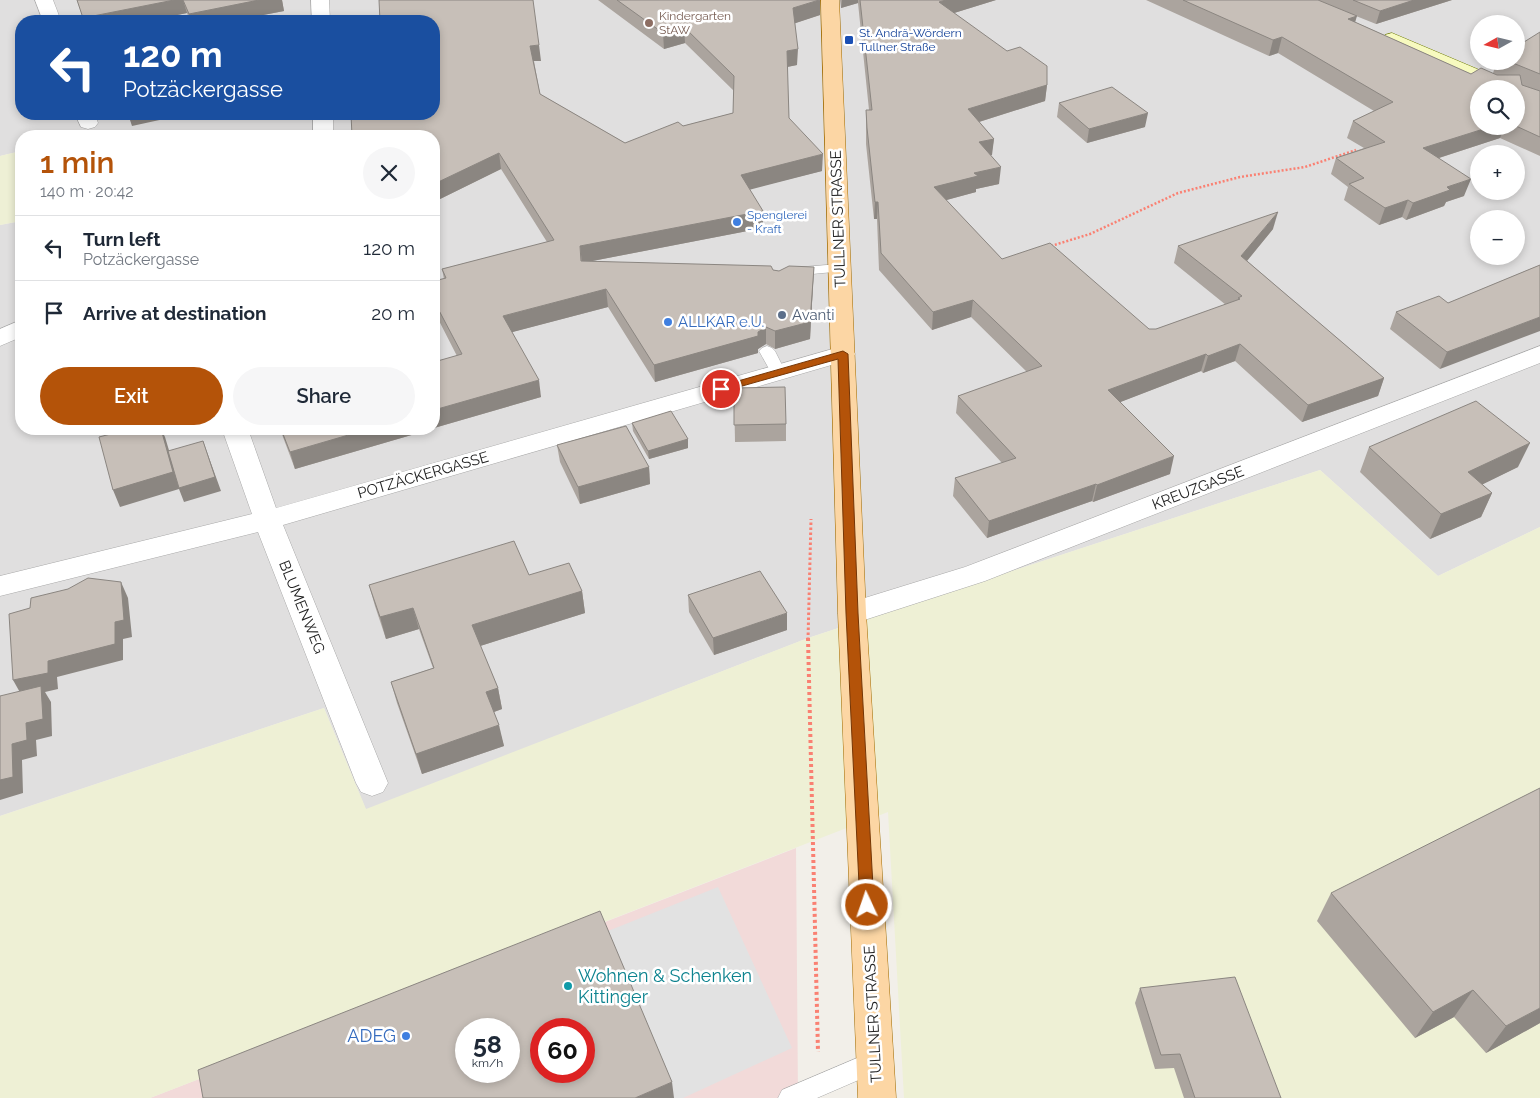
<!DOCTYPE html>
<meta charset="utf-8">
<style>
:root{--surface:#fff;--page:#f6f6f7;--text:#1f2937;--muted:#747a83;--line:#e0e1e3;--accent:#b45309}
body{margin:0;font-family:Raleway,sans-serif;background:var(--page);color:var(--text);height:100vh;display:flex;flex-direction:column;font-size:19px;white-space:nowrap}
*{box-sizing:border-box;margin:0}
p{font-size:16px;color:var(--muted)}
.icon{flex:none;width:28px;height:28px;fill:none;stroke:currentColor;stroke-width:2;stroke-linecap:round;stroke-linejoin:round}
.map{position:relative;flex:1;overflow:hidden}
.drawer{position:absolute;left:15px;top:130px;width:425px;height:305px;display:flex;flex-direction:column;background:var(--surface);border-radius:20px;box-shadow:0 2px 8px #0003}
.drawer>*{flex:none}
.top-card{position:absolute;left:15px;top:15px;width:425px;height:105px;border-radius:20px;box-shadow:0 2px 8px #0003;background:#1a4fa0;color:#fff;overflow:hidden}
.needle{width:32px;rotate:262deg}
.controls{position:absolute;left:1470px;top:15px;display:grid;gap:10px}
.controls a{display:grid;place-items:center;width:55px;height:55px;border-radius:50%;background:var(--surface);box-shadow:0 2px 8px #0003;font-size:25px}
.speed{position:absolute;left:455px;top:1018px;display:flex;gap:10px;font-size:25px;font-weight:700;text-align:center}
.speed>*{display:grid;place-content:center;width:65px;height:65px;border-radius:50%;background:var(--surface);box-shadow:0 2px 8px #0003;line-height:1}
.speed small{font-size:12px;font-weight:400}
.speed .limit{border:8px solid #d22;background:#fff;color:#111}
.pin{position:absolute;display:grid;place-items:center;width:42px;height:42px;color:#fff;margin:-21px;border:2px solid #fff;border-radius:50%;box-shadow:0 1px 5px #0007}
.me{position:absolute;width:55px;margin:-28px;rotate:357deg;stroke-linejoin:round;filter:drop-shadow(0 0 4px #0008)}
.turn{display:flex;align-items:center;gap:18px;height:105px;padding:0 25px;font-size:22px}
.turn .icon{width:65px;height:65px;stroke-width:2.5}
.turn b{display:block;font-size:35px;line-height:42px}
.round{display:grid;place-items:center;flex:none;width:52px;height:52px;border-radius:26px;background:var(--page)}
.headline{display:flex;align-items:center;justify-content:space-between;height:85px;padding:0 25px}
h1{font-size:30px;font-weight:600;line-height:38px;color:var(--accent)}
.action{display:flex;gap:10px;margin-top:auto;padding:10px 25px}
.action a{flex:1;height:58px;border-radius:30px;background:var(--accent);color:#fff;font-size:20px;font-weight:600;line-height:58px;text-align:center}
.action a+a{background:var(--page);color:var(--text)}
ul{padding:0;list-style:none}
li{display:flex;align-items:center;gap:15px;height:65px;padding:0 25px;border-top:1px solid var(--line)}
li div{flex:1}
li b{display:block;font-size:19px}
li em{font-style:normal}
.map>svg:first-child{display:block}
</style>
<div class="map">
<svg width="1540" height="1098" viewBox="0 0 1540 1098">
<rect width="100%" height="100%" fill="#f2efe9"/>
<!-- residential -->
<path fill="#e0dfdf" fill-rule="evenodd" d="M0 0H1540V527L1438 576 1320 470 808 638 366 810 324 708 0 816V225L21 221V429H434V136H106L102 134 91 136H21V151L0 156ZM21 21H434V114H21ZM1479 24H1516V61H1479ZM1479 89H1516V126H1479ZM1479 154H1516V191H1479ZM1479 219H1516V256H1479Z"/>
<!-- commercial -->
<path fill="#f2dad9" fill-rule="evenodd" d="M796 848 798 1098H150ZM466 1029H509V1071H466ZM541 1029H584V1071H541Z"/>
<!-- farmland -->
<g fill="#eef0d5">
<path d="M21 151V221L0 225V156Z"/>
<path d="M1320 470 1438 576 1540 527V1098H904L888 812 150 1098H0V816L324 708 366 809 808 638Z"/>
</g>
<!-- parking -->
<path fill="#e2e2e2" d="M718 887 792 1048 683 1098H673L603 933Z"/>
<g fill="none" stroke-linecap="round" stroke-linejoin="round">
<defs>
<g id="service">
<path d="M839 264 844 265 846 268 844 271 791 276 786 275 784 272 786 269 791 268Z"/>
<path d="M767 346 772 348 775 351 786 373 783 376H773L759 351 762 348Z"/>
<path d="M876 1050 884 1053 888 1061 884 1069 817 1098H778L782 1090Z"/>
</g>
<g id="minor">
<path d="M35 0H53L61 21H43Z"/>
<path d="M311 0H329L330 21H312Z"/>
<path d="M75 114H95L98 123 95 127 88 129 81 127Z"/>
<rect x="313" y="114" width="20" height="22"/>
<path d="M21 320V337L0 346V329Z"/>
<path d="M843 346 852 349 855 354 852 359 283 525 388 783 383 792 372 796 361 792 356 783 258 532 0 596V576L252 514 222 429H248L276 508Z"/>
<path d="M1540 346V363L985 581 852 624 842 621 838 613 842 605 965 567Z"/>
</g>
<path id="secondary" d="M1392 33 1515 85 1518 89 1516 91V89H1491L1385 43 1383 39 1385 35Z"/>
<path id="primary" d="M821 0H839L866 613 896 1098H858L838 613Z"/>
</defs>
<!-- service casing -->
<use href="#service" stroke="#a9a9a9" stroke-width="1"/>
<!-- minor casing -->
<use href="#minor" stroke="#a9a9a9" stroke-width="1"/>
<!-- secondary casing -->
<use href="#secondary" stroke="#707d05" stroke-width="1"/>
<!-- primary casing -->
<use href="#primary" stroke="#a06b00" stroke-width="1"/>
<!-- path-far2 -->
<path stroke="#fa8072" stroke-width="2.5" stroke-dasharray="2 2" stroke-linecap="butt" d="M1051 246 1090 234 1178 193 1240 177 1305 167 1356 150"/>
<!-- path-far1 -->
<path stroke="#fa8072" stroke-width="3" stroke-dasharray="2.5 2.5" stroke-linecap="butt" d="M808 640 811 519"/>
<!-- path -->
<path stroke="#fa8072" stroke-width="4" stroke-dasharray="3 3" stroke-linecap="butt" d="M808 638 818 1052"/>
<!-- service -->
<use href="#service" fill="#fff" fill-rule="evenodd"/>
<!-- minor -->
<use href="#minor" fill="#fff" fill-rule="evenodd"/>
<!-- secondary -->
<use href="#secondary" fill="#f7fabf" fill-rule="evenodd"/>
<!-- primary -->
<use href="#primary" fill="#fcd6a4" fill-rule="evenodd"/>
</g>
<!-- wall -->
<g fill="#aba49e" fill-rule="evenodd">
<path d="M77 0H282L284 11 232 21H190L187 13 148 21H84Z"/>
<path d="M379 0 541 61H534L540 94 625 143 683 126 733 113 734 91 685 43 664 49 598 0H820V15L795 23 797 65 787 67 789 118 822 171 749 189 763 228 592 261 773 270 779 271 814 267 810 339 775 349 766 344 758 349V353L655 382 608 307 512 332 541 397 434 428V362L457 356 434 311V281L444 279 442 269 547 242 501 169 434 202V114Z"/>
<path d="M840 0H996L954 13 1047 85 1045 101 979 122 994 139 991 156 999 184 976 189V192L946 200 1002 259 1149 329H1156L1226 305 1174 263 1178 246 1273 229 1247 261 1384 378 1378 396 1302 422 1235 361 1203 373 1201 371 1120 402 1170 474 1093 502 1092 501 987 538 953 496 955 478 1002 463 956 413 958 396 1027 372 971 317 932 330 879 270 877 219H874L866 144V110H869L858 3 841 8Z"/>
<path d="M1146 0H1318L1320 1V0H1452L1376 24 1356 16 1355 22 1471 74 1493 73 1497 61H1516L1540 32V156L1500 138 1439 158 1464 196 1446 202 1444 206 1406 220 1402 217 1379 225 1344 200 1348 187 1331 174 1336 158 1364 148 1347 138 1353 121 1374 111 1278 53 1269 56ZM1516 89V126H1479Z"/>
<path d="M1059 103 1145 127 1087 143 1057 117Z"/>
<path d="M1540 265 1440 369 1390 329 1396 312 1448 303Z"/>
<path d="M734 388 786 424V441L735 442Z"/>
<path d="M632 423 688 439V448L649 459 633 431Z"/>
<path d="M280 429H432L295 469Z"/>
<path d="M557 445 649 467 650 484 580 504 560 462Z"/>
<path d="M1369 447 1518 467 1482 484 1492 493 1481 517 1430 539 1360 472Z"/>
<path d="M529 575 582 591 585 613 480 646 498 688 502 709 494 712 504 746 422 774 397 703 391 682 433 668 419 629 386 639 375 606 369 585Z"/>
<path d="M688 595 787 630 714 655 689 612Z"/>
<path d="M1331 893 1540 1023 1486 1053 1454 1017 1415 1038 1317 921Z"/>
<path d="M1140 988 1281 1098H1184L1174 1068 1155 1069 1135 1003Z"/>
</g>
<!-- shaded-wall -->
<g fill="#8b8681">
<path d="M174 0H183L187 13 148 21H84L83 18Z"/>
<path d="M259 0H282L284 11 232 21H191L189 14Z"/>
<path d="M820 0V15L793 24V8Z"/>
<path d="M842 0H858V3L841 8Z"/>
<path d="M946 0H996L938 18 939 2Z"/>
<path d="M1414 0H1452L1376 24 1380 11Z"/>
<path d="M1357 16 1352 32 1348 19Z"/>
<path d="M684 27 685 43 664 49 663 33Z"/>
<path d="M1282 37 1278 53 1269 56 1273 40Z"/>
<path d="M539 45 541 61H532L530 46Z"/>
<path d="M798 49 797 65 787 67V51Z"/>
<path d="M1047 85 1045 101 966 126 968 109Z"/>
<path d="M1148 113 1145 127 1087 143 1089 129Z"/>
<path d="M128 114H187L132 126Z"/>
<path d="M1493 126H1505L1500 138 1417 165 1423 148Z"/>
<path d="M994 139 992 155 977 158 979 142Z"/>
<path d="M499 153 501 169 434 202V184Z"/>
<path d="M823 154 822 171 741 192V175Z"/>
<path d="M1001 167 999 184 976 189V192L932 204 934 187 974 173Z"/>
<path d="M1471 179 1464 196 1446 202 1444 206 1406 220 1413 203 1447 187Z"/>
<path d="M1408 200 1402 217 1379 225 1385 208Z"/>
<path d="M875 202H878L877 219H874Z"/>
<path d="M763 211V228L582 263 580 246Z"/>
<path d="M1278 212 1273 229 1237 273 1241 256Z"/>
<path d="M814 267 810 339 775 349V331Z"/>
<path d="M606 289 608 307 505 334 503 316Z"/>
<path d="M973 300 971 317 932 330 933 312Z"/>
<path d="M1540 317V331L1440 369 1447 352Z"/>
<path d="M766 327V344L758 349V353L655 382 654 365 758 332Z"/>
<path d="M1240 344 1235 361 1203 373 1208 356Z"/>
<path d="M1206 354 1201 371 1105 408 1108 390Z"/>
<path d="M1384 378 1378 396 1302 422 1308 405Z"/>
<path d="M539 380 541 397 434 428V410Z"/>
<path d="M161 429 165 437 180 487 203 441 221 491 184 502 179 489 120 507 113 490Z"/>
<path d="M369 429H432L295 469 290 452Z"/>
<path d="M688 439V448L649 459 648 451Z"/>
<path d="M1530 443 1518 467 1457 497 1468 472Z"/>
<path d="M1174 456 1170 474 1093 502 1097 485Z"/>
<path d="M649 467 650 484 580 504 578 487Z"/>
<path d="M1096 484 1092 501 987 538 989 521Z"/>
<path d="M1492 493 1481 517 1430 539 1441 514Z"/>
<path d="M121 582 128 598 132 637 123 639V660L57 677 58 689 45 692 51 702 52 736 36 740 37 756 22 760 23 793 0 800V780L12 744 22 696 13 680 48 661 115 622Z"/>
<path d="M582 591 585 613 477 647 472 625Z"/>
<path d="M413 608 419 629 386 639 380 617Z"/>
<path d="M787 613V630L714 655 713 638Z"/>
<path d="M498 688 502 709 491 713 486 692Z"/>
<path d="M499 725 504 746 422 774 416 754Z"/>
<path d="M1473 990 1454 1017 1415 1038 1433 1012Z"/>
<path d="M1540 1008V1023L1486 1053 1506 1026Z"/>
<path d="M672 1082 674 1098H635Z"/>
</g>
<!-- building -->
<g fill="#c7bfb8" stroke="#8b8681" fill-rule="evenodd">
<path d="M77 0H174L83 18Z"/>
<path d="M183 0H259L189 14Z"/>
<path d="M379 0H533L539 45 530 46 540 94 625 143 678 122 683 126 733 113 734 76 684 27 663 33 617 0H819L793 8 798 49 787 51 789 118 823 154 741 175 763 211 580 246 581 261 771 266 773 270 779 271 789 266 814 267 810 322 775 331 766 327 758 332V336L654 365 606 289 503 316 539 380 434 410V362L462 354 434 301V281L446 278 442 269 554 240 499 153 434 184V136H352L351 114H434V21H380Z"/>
<path d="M860 0H946L939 2 1007 51 1020 47 1047 66V85L968 109 994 139 979 142 1001 167 974 173 978 176 934 187 1002 259 1050 243 1149 329H1156L1240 299 1238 298 1242 296 1178 246 1278 212 1241 256 1384 378 1308 405 1240 344 1208 356 1206 354 1108 390 1174 456 1097 485 1096 484 989 521 955 478 1016 458 958 396 1042 366 973 300 933 312 881 253 878 202H875L867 128 866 110H872Z"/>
<path d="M1183 0H1318L1357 16 1348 19 1471 74 1481 68 1497 75H1520L1522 85 1540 91V137L1516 126V89H1479V126H1493L1423 148 1471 179 1447 187 1450 190 1413 203 1408 200 1385 208 1349 184 1364 178 1336 158 1385 142 1353 121 1393 102 1282 37 1273 40Z"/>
<path d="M1353 0H1414L1380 11Z"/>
<path d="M1540 32V74L1508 61H1516V47Z"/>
<path d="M1112 87 1148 113 1089 129 1059 103Z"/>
<path d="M1540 265V317L1447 352 1396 312 1439 296 1448 303Z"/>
<path d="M785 387 786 424 734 425V388Z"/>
<path d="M1476 401 1530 443 1468 472 1492 493 1441 514 1369 447Z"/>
<path d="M671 411 688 439 648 451 632 423Z"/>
<path d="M626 426 649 467 578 487 557 445Z"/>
<path d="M130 429H161L173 472 113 490 99 437Z"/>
<path d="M281 429H369L290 452Z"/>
<path d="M203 441 215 477 179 488 168 451Z"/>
<path d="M514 541 529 575 569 563 582 591 472 625 498 688 486 692 499 725 416 754 391 682 434 668 413 608 380 617 369 585Z"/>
<path d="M760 571 787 613 713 638 688 595Z"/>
<path d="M88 578 121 582 124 620 115 622V644L48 661V673L13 680 9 614 30 608 31 598 68 589Z"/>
<path d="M41 686 43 719 26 723 27 740 12 744 13 777 0 780V696Z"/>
<path d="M1540 788V1008L1506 1026 1473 990 1433 1012 1331 893Z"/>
<path d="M600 911 672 1082 635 1098H203L198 1070ZM466 1029H509V1071H466ZM541 1029H584V1071H541Z"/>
<path d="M1235 977 1281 1098H1195L1180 1054 1161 1055 1140 988Z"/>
</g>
<!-- route -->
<path fill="#b45309" stroke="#753606" d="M843 351 848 354 858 613 874 905 872 909 867 911 862 909 860 905 846 613 838 359 721 392 716 389 717 387Z"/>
<!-- markers -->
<circle fill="#8d6e63" stroke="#fff" stroke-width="2" cx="649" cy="23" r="5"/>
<rect fill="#1a4fb4" stroke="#fff" stroke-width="2" x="844" y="35" width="10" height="10" rx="2.5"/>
<g fill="#3f7fe0" stroke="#fff" stroke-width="2">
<circle cx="737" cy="222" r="5"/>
<circle cx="668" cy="322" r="5"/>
<circle cx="406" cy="1036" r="5"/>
</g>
<circle fill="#5c6f8a" stroke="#fff" stroke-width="2" cx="782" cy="315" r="5"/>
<circle fill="#0f9aa8" stroke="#fff" stroke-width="2" cx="568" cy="986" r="5"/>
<g text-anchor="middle" stroke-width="5" stroke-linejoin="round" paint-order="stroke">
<!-- far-education labels -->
<g font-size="12" fill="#785e54" stroke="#fff" text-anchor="start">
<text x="659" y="20">Kindergarten<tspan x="659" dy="14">StAW</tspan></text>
</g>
<!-- far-transit labels -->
<g font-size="12" fill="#164399" stroke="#fff" text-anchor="start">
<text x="859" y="37">St. Andrä-Wördern<tspan x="859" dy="14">Tullner Straße</tspan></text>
</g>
<!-- far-shop labels -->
<g font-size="12" fill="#366cbe" stroke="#fff" text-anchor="start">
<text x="747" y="219">Spenglerei<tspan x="747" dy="14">- Kraft</tspan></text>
</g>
<!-- street labels -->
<g font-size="15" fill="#222" stroke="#fff">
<text transform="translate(838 219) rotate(-92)" y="5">TULLNER STRASSE</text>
<text transform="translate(423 475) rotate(-16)" y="5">POTZÄCKERGASSE</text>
<text transform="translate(1198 488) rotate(-21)" y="5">KREUZGASSE</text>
<text transform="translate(302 607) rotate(68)" y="5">BLUMENWEG</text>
<text transform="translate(873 1014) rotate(-93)" y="5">TULLNER STRASSE</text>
</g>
<!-- service labels -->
<g font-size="15" fill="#4e5e75" stroke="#fff" text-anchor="start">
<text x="792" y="320">Avanti</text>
</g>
<!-- shop labels -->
<g font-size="15" fill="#366cbe" stroke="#fff" text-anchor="start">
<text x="678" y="327">ALLKAR e.U.</text>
</g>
<!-- near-culture labels -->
<g font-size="18" fill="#0d838f" stroke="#fff" text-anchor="start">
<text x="578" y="982">Wohnen &amp; Schenken<tspan x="578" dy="21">Kittinger</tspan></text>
</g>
<!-- near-shop labels -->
<g font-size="18" fill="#366cbe" stroke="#fff" text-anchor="end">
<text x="396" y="1042">ADEG</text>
</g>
</g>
</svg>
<div class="controls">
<a><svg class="needle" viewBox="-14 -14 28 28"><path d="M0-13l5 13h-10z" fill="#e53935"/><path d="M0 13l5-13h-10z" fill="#747a83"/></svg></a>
<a><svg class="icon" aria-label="search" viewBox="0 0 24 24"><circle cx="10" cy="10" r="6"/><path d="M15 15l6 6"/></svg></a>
<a>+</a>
<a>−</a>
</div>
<div class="speed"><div>58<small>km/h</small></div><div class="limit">60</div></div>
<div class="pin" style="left:721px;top:389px;background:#d93025"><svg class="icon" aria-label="arrive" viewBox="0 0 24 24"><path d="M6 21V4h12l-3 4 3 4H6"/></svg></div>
<svg class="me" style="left:867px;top:905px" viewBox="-20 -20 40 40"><circle r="17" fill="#b45309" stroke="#fff" stroke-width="3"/><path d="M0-11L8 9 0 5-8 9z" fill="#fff"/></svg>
<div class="top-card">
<div class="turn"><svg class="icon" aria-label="left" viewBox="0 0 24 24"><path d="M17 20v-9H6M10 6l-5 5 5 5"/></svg><div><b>120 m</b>Potzäckergasse</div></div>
</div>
<section class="drawer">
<div class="headline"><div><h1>1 min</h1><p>140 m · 20:42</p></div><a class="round"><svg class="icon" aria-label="close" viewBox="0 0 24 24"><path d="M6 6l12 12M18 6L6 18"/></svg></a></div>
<ul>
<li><svg class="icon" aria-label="left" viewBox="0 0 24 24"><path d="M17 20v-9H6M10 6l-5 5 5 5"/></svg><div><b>Turn left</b><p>Potzäckergasse</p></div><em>120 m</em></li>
<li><svg class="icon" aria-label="arrive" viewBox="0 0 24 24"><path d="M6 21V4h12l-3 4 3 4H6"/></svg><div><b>Arrive at destination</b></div><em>20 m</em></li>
</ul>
<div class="action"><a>Exit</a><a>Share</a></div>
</section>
</div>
